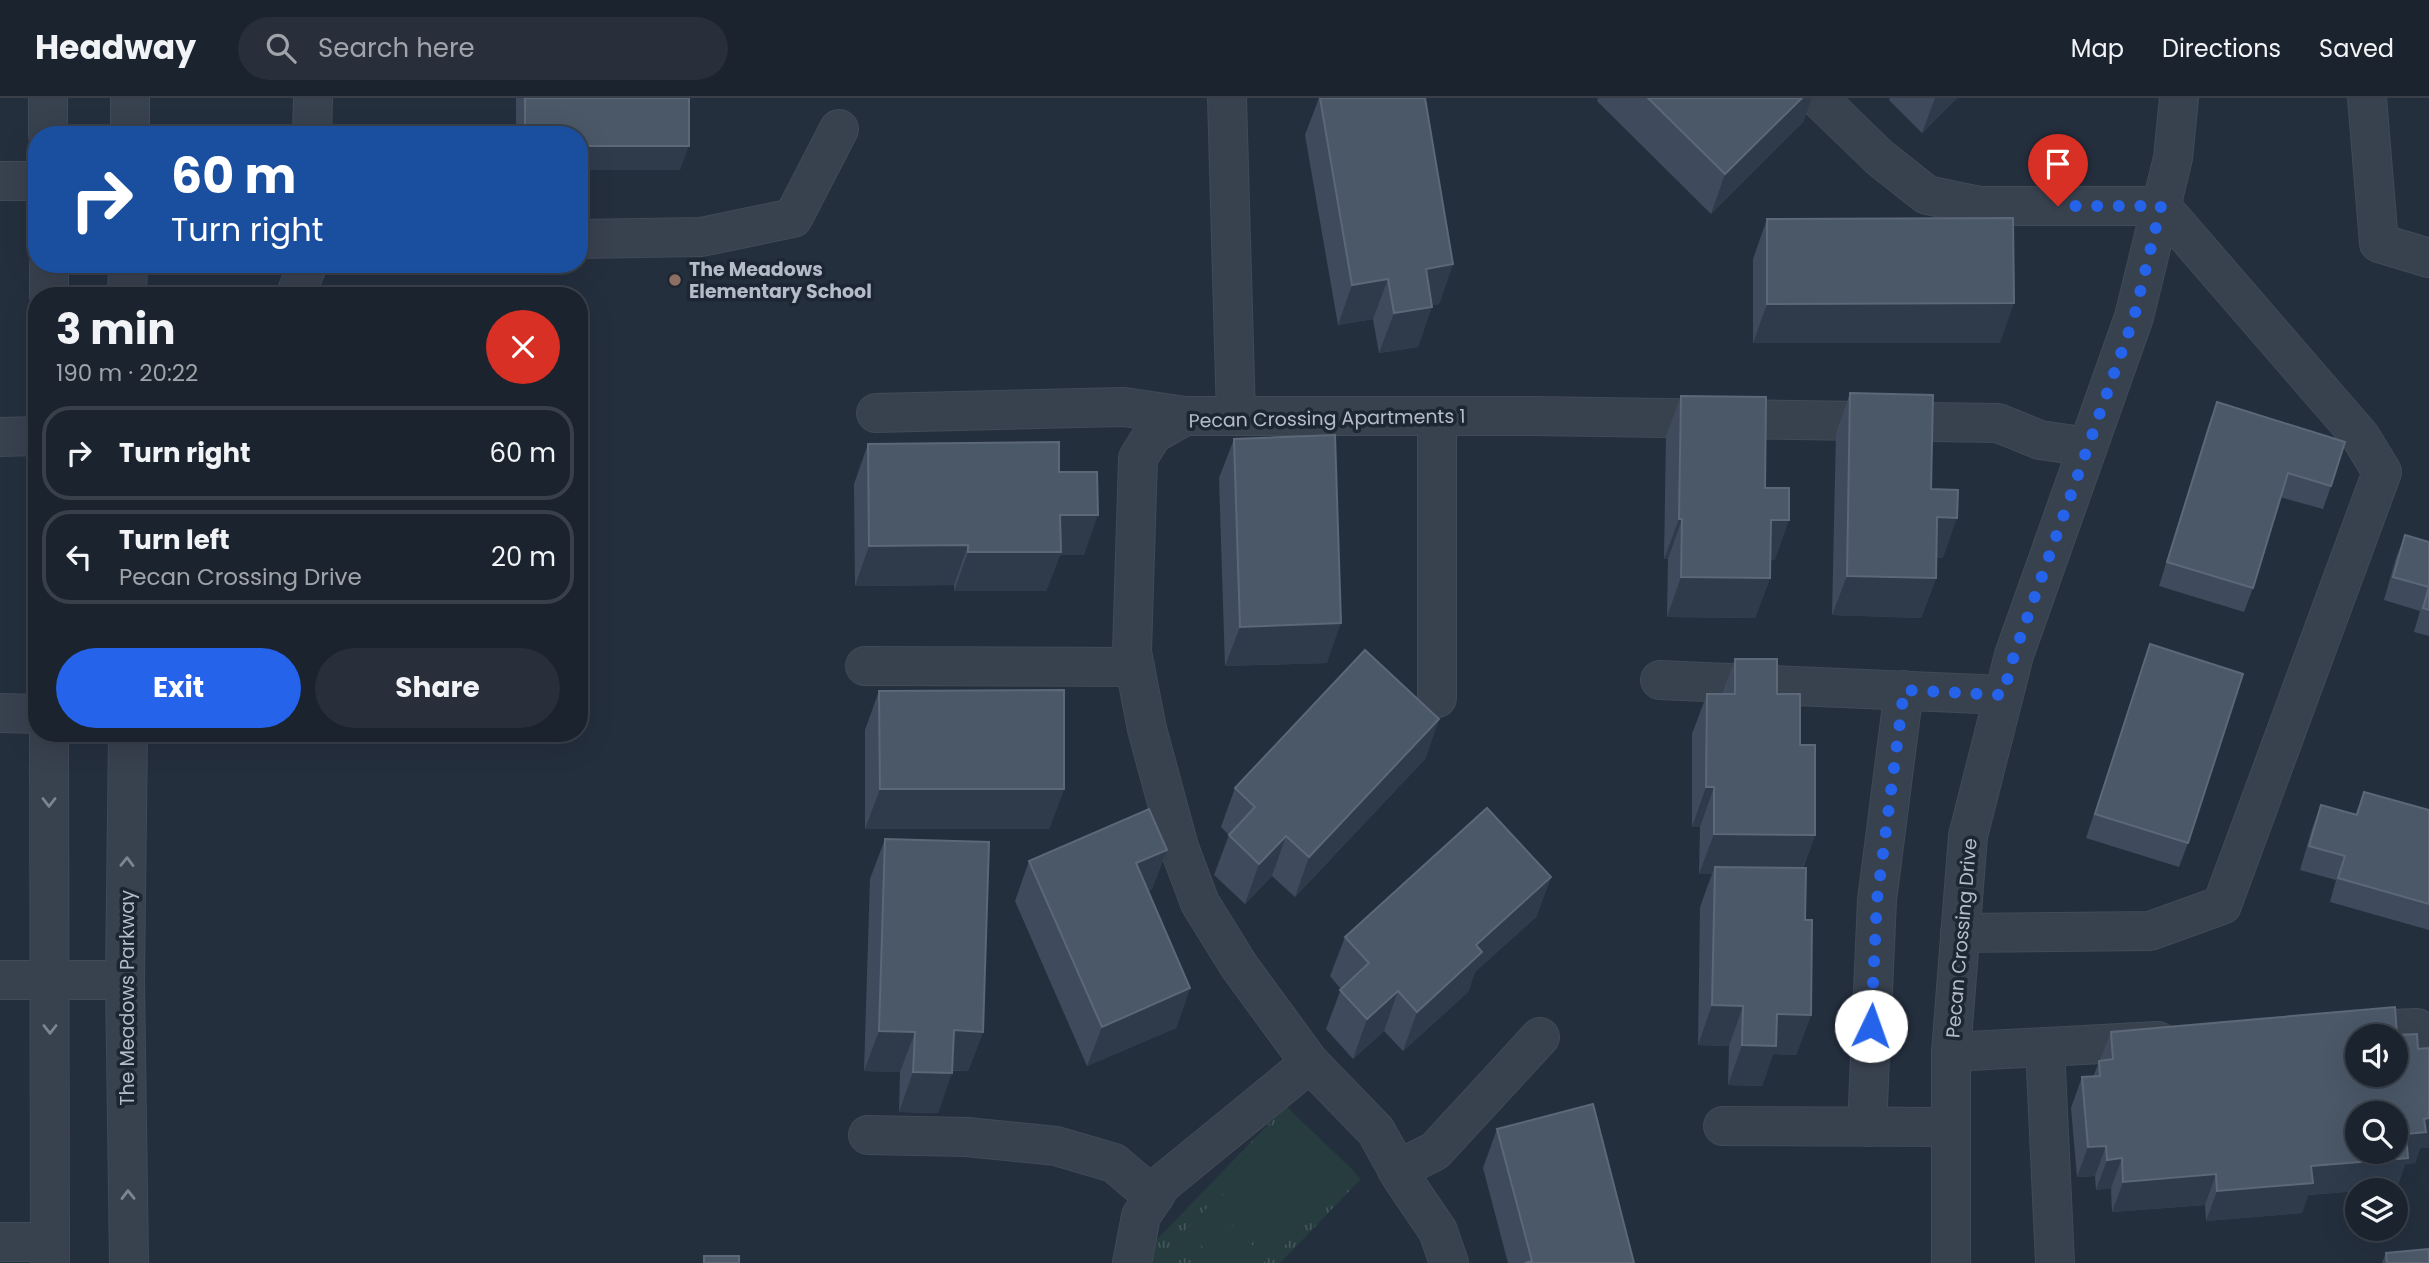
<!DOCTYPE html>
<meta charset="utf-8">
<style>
:root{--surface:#1b232e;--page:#282f3a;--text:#f1f3f6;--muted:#a0a4aa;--line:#39404a;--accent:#2563eb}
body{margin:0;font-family:Poppins,sans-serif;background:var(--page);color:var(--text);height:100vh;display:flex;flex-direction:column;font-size:26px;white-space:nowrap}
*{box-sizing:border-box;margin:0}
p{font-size:23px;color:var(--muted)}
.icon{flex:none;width:38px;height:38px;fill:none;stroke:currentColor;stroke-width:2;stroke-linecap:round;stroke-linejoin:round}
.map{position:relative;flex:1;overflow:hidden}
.sheet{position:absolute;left:28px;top:189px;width:560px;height:455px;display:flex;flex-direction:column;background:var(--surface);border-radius:28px;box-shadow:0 7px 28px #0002,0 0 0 2px var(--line)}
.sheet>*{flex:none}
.banner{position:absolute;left:28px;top:28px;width:560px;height:147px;border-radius:28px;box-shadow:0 7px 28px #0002,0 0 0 2px var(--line);background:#1a4fa0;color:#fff;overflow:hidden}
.controls{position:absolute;left:2345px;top:926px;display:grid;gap:14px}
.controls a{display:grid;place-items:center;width:63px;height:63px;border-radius:50%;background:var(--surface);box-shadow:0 7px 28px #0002,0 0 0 2px var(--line);font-size:35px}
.pin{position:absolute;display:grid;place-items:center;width:60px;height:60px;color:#fff;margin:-72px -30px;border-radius:50% 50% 50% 0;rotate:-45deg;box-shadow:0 0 7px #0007}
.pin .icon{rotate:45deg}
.me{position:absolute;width:77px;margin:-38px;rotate:3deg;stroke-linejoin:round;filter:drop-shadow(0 0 5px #0008)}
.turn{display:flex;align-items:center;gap:24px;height:147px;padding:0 28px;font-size:32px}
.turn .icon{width:91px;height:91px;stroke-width:2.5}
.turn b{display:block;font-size:49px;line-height:60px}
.round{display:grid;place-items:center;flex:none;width:74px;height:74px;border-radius:37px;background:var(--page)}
.overview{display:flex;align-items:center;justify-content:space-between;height:119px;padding:0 28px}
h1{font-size:42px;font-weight:700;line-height:52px}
.action{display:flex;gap:14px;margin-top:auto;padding:14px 28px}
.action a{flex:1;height:80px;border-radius:42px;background:var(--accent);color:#fff;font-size:28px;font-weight:700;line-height:80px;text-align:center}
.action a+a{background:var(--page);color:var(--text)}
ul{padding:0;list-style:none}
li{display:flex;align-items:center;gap:21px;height:94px;margin:0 14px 10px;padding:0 14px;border:4px solid var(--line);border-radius:28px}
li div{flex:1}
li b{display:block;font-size:26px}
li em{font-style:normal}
header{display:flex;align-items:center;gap:42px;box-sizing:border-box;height:98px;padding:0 35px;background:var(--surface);border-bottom:2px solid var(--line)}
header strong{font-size:33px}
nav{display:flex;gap:38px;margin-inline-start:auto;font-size:24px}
.search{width:490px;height:63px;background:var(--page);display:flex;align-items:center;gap:18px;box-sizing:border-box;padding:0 24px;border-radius:38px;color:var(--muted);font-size:26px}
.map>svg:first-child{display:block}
</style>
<header>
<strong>Headway</strong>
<div class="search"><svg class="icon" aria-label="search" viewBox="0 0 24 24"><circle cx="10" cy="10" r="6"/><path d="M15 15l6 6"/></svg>Search here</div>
<nav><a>Map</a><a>Directions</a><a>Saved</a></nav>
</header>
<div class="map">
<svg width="2429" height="1165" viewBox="0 0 2429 1165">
<defs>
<pattern id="park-tufts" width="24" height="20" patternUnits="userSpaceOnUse" patternTransform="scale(1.75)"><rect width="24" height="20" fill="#263c3f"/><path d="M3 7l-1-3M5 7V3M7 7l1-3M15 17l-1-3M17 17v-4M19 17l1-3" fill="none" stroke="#435659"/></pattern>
</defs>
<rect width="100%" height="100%" fill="#242f3e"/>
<!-- park -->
<path fill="url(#park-tufts)" d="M1286 1008 1361 1081 1280 1165H1134Z"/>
<!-- pitch -->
<g fill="#263c3f">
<path d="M1290 1012 1355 1074 1280 1152 1215 1089Z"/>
<path d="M1210 1107 1267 1161 1263 1165H1219L1185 1132Z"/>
</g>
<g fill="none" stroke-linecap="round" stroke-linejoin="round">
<defs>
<g id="minor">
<path d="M130 0V37"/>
<path d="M1227 0 1236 318"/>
<path d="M1818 0 1880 60 1927 97 1980 108H2161L2360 338 2382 374 2222 807 2150 833 1960 835"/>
<path d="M2367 0 2379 145 2429 160"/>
<path d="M48 37V0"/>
<path d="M312 37 313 0"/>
<path d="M0 83H37"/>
<path d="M579 141 701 139 793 120 839 31"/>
<path d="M49 166V198"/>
<path d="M127 198 128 166"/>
<path d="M295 198 308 166"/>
<path d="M876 315 1124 309 1185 318"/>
<path d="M1437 318V600"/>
<path d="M0 339 37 338"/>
<path d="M865 568 1135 569"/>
<path d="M1660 582 2003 597"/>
<path d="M0 615 37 616"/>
<path d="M49 635 50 1165"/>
<path d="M128 635 125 882 129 1165"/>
<path d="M0 882H125"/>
<path d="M2344 933 2417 930 2429 938"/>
<path d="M2045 949 2055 1165"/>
<path d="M1951 954 2158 943"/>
<path d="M1723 1028 1951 1029"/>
<path d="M1867 1029 1877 802 1904 592"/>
<path d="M868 1037 967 1039 1056 1048 1114 1065 1154 1099"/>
<path d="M1397 1072 1435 1053 1540 939"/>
<path d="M0 1144H50"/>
<path d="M1132 1165 1141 1118 1162 1086 1310 965"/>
<path d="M1449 1165 1438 1133 1402 1080 1376 1033 1310 965 1239 868 1200 805 1179 749 1147 631 1132 554 1138 360 1153 336 1185 318H1533L1998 325 2040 342 2088 349"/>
<path d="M1951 1165V954L1968 738 2014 557 2134 219 2173 60 2179 0"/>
</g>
</defs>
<!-- minor casing -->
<use href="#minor" stroke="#414a57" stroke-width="40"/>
<!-- minor -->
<use href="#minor" stroke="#38414e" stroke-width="38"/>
</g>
<!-- wall -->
<g fill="#3f4b5c">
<path d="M516 0H689L680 72H579V37H516Z"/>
<path d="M1319 0H1425L1453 166 1439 206 1432 207 1418 249 1379 255 1373 221 1338 227 1305 37Z"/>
<path d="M1598 0H1812L1803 24 1711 116 1597 3Z"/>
<path d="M1890 0H1957L1922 35 1889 2Z"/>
<path d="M1767 121 2000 245H1753V161Z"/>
<path d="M1850 295 1943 460H1936V480L1921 520 1832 517 1836 335Z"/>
<path d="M1681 298 1765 390 1775 462H1770V480L1755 520 1667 519 1668 461H1664L1666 338Z"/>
<path d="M2217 304 2331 388 2323 411 2280 399 2253 490 2244 514 2159 488 2208 328Z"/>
<path d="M1234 341 1327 565 1225 568 1219 380Z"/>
<path d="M868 346 1059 374 1084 457H1060L1046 493H954V487L855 488 854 386Z"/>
<path d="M2405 437 2429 444V538L2414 534 2420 513 2384 502 2396 460Z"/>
<path d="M2150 546 2188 745 2179 769 2086 740Z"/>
<path d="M1735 561 1777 596 1800 647 1815 737 1803 770 1805 822 1811 917 1796 957 1773 956 1762 988 1728 987 1729 948 1698 947 1700 809 1712 776H1699L1700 729H1692V636L1707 596H1722Z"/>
<path d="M879 593 1064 691 1049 731H865V632Z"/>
<path d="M1439 621 1425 661 1295 799 1272 778 1245 806 1214 777 1229 737 1221 729 1235 690Z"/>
<path d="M2364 694 2429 712V832L2330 804 2336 782 2300 772 2312 731 2321 707 2355 717Z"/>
<path d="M885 741 983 934 968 973H952L938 1015 899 1014 900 974 864 973 870 781Z"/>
<path d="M1167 752 1152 791 1148 793 1190 890 1176 930 1087 968 1015 803 1029 763Z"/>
<path d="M1551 779 1536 819 1475 874 1468 894 1403 953 1384 933 1353 961 1326 931 1341 891 1330 878 1345 839Z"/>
<path d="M2111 934 2397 937 2418 951 2429 1021V1050H2420L2415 1065 2405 1066 2397 1090 2308 1097 2302 1115 2206 1123 2205 1107 2112 1114 2111 1090 2096 1092 2095 1078 2077 1079 2071 1010 2082 979H2093Z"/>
<path d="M1497 1031 1634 1165H1508L1483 1070Z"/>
<path d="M2386 1155 2429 1165H2382Z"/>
</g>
<!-- shaded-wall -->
<g fill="#2f3b4b">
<path d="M1802 0H1812L1803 24 1711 116 1725 76Z"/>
<path d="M1935 0H1957L1922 35Z"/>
<path d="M579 48H689L680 72H579Z"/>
<path d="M1453 166 1439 206 1412 211 1426 171Z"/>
<path d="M1388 181 1373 221 1338 227 1352 187Z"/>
<path d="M2014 205 2000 245H1753L1767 206Z"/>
<path d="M1432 209 1418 249 1379 255 1394 215Z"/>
<path d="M1060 417H1098L1084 457H1060L1046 493H954L968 454Z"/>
<path d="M1937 419 1957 420 1943 460 1923 459Z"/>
<path d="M1679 421H1682L1668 461H1664Z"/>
<path d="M1771 422H1789L1775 462H1756Z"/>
<path d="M968 447 954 487 855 488 869 448Z"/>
<path d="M1847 478 1936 480 1921 520 1832 517Z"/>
<path d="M1681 479 1770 480 1755 520 1667 519Z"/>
<path d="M1341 525 1327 565 1225 568 1240 529Z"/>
<path d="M1439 621 1425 661 1295 799 1309 759Z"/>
<path d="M1706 689H1714L1700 729H1692Z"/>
<path d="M880 691H1064L1049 731H865Z"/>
<path d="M1714 736 1815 737 1800 776 1715 769 1712 776H1699Z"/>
<path d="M1286 738 1272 778 1245 806 1259 766Z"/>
<path d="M1167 752 1152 791 1121 805 1136 765Z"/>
<path d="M1551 779 1536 819 1475 874 1468 894 1403 953 1417 914 1476 847Z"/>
<path d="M1190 890 1176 930 1087 968 1102 929Z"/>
<path d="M1398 893 1384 933 1353 961 1367 921Z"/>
<path d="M1712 907 1743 908 1729 948 1698 947Z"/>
<path d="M1777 916 1811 917 1796 957 1773 956 1762 988 1728 987 1742 947Z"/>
<path d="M954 932 983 934 968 973 939 972Z"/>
<path d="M879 933 915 934 900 974 864 973Z"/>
<path d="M913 974 952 975 938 1015 899 1014Z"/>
<path d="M2429 1020V1050H2420L2415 1065 2405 1066 2397 1090 2357 1092V1093L2308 1097 2302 1115 2206 1123 2217 1093 2311 1068 2406 1036 2424 1021Z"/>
<path d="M2106 1048 2095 1078 2077 1079 2088 1049Z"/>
<path d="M2122 1060 2111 1090 2096 1092 2107 1062Z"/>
<path d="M2216 1076 2205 1107 2112 1114 2123 1084Z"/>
</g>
<!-- building -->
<g fill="#4b5868" stroke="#5c6777" stroke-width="2" fill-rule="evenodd">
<path d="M525 0H689V48H579V37H525Z"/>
<path d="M1320 0H1425L1453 166 1426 171 1432 209 1394 215 1388 181 1352 187Z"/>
<path d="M1648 0H1802L1725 76Z"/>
<path d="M2013 120 2014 205 1767 206V121Z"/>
<path d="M1850 295 1933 297 1931 391 1958 392 1957 420 1937 419 1936 480 1847 478Z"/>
<path d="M1681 298 1766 299 1765 390H1789V422H1771L1770 480 1681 479 1682 421H1679Z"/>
<path d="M2217 304 2345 344 2331 388 2288 375 2253 490 2167 464Z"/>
<path d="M1335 337 1341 525 1240 529 1234 341Z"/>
<path d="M1059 344V374H1097L1098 417H1060L1061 454H968V447L869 448 868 346Z"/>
<path d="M2405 437 2429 444V512L2423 510 2429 489 2393 479Z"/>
<path d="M2150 546 2243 576 2188 745 2095 716Z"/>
<path d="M1365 552 1439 621 1309 759 1286 738 1259 766 1229 737 1255 709 1235 690Z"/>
<path d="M1735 561H1777V596H1800V647H1815V737L1714 736V689H1706L1707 596H1735Z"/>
<path d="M1064 592V691H880L879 593Z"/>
<path d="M2364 694 2429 712V806L2338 780 2345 758 2309 748 2321 707 2357 717Z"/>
<path d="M1487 710 1551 779 1476 847 1482 854 1417 914 1398 893 1367 921 1340 892 1369 865 1345 839Z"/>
<path d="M1149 711 1167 752 1136 765 1190 890 1102 929 1029 763Z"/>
<path d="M885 741 989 744 983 934 954 932 952 975 913 974 915 934 879 933Z"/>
<path d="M1715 769 1806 770 1805 822H1812L1811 917 1777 916 1776 948 1742 947 1743 908 1712 907Z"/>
<path d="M2395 909 2397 937 2417 936 2418 951 2429 950V1020L2424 1021 2426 1034 2406 1036 2408 1060 2311 1068 2313 1085 2217 1093 2216 1076 2123 1084 2122 1060 2107 1062 2106 1048 2088 1049 2082 979 2100 978 2099 963 2113 961 2111 934ZM2357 938H2396V976H2357ZM2357 1015H2396V1054H2357Z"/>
<path d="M1593 1006 1634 1165H1525L1532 1163 1497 1031Z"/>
<path d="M2429 1151V1165H2387L2386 1155Z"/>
<rect x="704" y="1158" width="35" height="7"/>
</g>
<!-- one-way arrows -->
<defs><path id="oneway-chevron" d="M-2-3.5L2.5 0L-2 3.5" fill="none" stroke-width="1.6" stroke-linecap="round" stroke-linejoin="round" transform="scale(1.75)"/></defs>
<g stroke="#7c8592">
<use href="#oneway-chevron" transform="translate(49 704) rotate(90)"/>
<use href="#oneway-chevron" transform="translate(127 764) rotate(-89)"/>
<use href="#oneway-chevron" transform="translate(50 931) rotate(90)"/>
<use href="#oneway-chevron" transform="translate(128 1097) rotate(-91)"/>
</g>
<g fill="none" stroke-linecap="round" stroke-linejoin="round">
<!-- route -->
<path stroke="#2563eb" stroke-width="12" stroke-dasharray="0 21.6" d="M1871 928 1877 802 1904 592 2003 597 2014 557 2134 219 2161 108H2058"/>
</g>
<!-- markers -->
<circle fill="#8d6e63" stroke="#1d2633" stroke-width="2.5" cx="675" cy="182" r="7"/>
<g text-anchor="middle" stroke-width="7" stroke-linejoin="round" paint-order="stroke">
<!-- poi labels -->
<g font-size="19" font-weight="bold" fill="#b4bcc9" stroke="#1d2633" text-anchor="start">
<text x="689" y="178">The Meadows<tspan x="689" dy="22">Elementary School</tspan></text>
</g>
<!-- street labels -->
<g font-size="19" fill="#b4bcc9" stroke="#1d2633">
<text transform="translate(1327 320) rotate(-1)" y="7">Pecan Crossing Apartments 1</text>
<text transform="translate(1961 840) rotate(-85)" y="7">Pecan Crossing Drive</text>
<text transform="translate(127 900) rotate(-90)" y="7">The Meadows Parkway</text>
</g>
</g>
</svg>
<div class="controls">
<a><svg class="icon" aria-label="sound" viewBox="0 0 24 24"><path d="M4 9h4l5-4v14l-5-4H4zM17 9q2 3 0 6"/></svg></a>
<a><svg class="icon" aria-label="search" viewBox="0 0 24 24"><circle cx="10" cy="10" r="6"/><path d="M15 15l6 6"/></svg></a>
<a><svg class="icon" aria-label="layers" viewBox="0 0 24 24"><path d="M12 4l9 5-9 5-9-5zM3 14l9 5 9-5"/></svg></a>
</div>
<div class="pin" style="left:2058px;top:108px;background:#d93025"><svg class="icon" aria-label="arrive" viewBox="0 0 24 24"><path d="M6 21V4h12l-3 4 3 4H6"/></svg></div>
<svg class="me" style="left:1871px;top:928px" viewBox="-20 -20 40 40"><circle r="19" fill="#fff"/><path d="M0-13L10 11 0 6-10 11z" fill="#2563eb"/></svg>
<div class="banner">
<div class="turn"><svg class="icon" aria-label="right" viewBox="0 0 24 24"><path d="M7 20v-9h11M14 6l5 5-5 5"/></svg><div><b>60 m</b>Turn right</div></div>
</div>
<section class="sheet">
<div class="overview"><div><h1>3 min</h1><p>190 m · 20:22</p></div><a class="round" style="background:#d93025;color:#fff"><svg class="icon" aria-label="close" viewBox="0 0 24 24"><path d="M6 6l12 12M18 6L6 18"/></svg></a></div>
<ul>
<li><svg class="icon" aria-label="right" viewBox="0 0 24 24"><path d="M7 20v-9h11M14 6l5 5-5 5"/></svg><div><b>Turn right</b></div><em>60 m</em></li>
<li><svg class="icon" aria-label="left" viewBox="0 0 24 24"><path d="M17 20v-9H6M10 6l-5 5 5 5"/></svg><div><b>Turn left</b><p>Pecan Crossing Drive</p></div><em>20 m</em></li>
</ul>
<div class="action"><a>Exit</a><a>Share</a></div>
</section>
</div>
